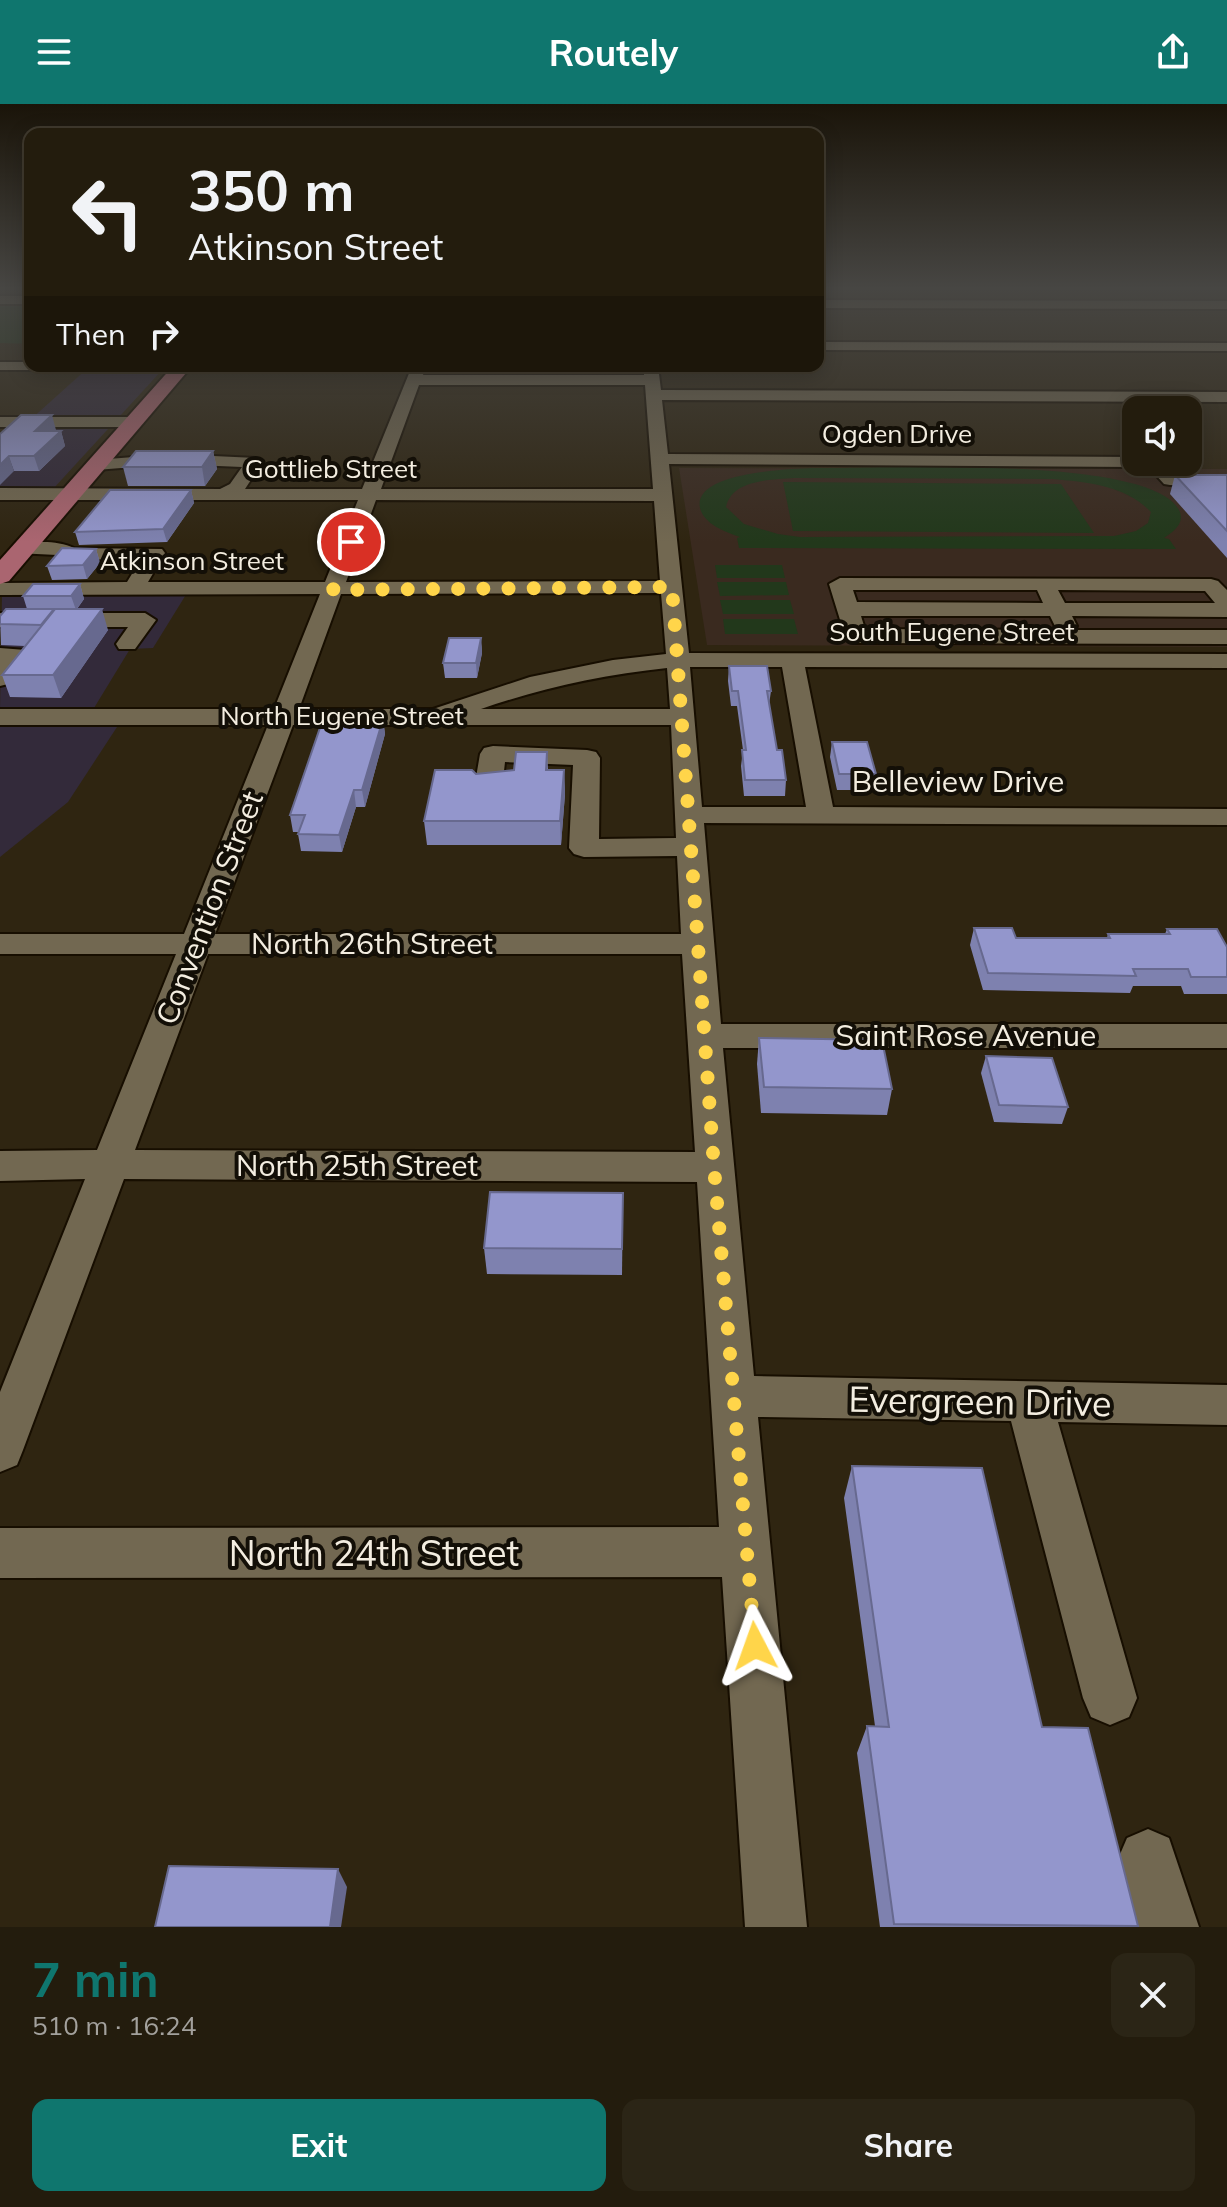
<!DOCTYPE html>
<meta charset="utf-8">
<style>
:root{--surface:#231c0d;--page:#2b2516;--text:#f1f3f6;--muted:#a3a19d;--line:#403a2e;--accent:#0f766e}
body{margin:0;font-family:Mulish,sans-serif;background:var(--page);color:var(--text);height:100vh;display:flex;flex-direction:column;font-size:30px;white-space:nowrap}
*{box-sizing:border-box;margin:0}
p{font-size:26px;color:var(--muted)}
.icon{flex:none;width:44px;height:44px;fill:none;stroke:currentColor;stroke-width:2;stroke-linecap:round;stroke-linejoin:round}
.map{position:relative;height:1823px;overflow:hidden}
.panel{display:flex;flex-direction:column;background:var(--surface);flex:1}
.panel>*{flex:none}
.top-card{position:absolute;left:24px;top:24px;width:800px;height:244px;border-radius:16px;box-shadow:0 4px 20px #0003,0 0 0 2px var(--line);background:#231c0d;color:var(--text);overflow:hidden}
.tools{position:absolute;left:1122px;top:292px;display:grid;gap:16px}
.tools a{display:grid;place-items:center;width:80px;height:80px;border-radius:16px;background:var(--surface);box-shadow:0 4px 20px #0003,0 0 0 2px var(--line);font-size:40px}
.pin{position:absolute;display:grid;place-items:center;width:68px;height:68px;color:#fff;margin:-34px;border:4px solid #fff;border-radius:50%;box-shadow:0 2px 8px #0007}
.me{position:absolute;width:88px;margin:-44px;rotate:356deg;stroke-linejoin:round;filter:drop-shadow(0 0 6px #0008)}
.turn{display:flex;align-items:center;gap:28px;height:168px;padding:0 32px;font-size:36px}
.turn .icon{width:104px;height:104px;stroke-width:2.5}
.turn b{display:block;font-size:56px;line-height:68px}
.then{display:flex;align-items:center;height:76px;padding:0 32px;background:#0003;gap:16px;font-size:30px}
.round{display:grid;place-items:center;flex:none;width:84px;height:84px;border-radius:16px;background:var(--page)}
.head{display:flex;align-items:center;justify-content:space-between;height:136px;padding:0 32px}
h1{font-size:48px;font-weight:700;line-height:60px;color:var(--accent)}
.cta{display:flex;gap:16px;margin-top:auto;padding:16px 32px}
.cta a{flex:1;height:92px;border-radius:16px;background:var(--accent);color:#fff;font-size:32px;font-weight:700;line-height:92px;text-align:center}
.cta a+a{background:var(--page);color:var(--text)}
header{display:flex;justify-content:space-between;align-items:center;height:104px;padding:0 32px;background:var(--accent);color:#fff;font-size:36px;font-weight:700}
.map>svg:first-child{display:block}
</style>
<header><svg class="icon" aria-label="menu" viewBox="0 0 24 24"><path d="M4 6h16M4 12h16M4 18h16"/></svg>Routely<svg class="icon" aria-label="share" viewBox="0 0 24 24"><path d="M12 15V3M7 8l5-5 5 5M5 13v7h14v-7"/></svg></header>
<div class="map">
<svg width="1227" height="1823" viewBox="0 0 1227 1823">
<rect width="100%" height="100%" fill="#2f2511"/>
<!-- commercial -->
<g fill="#332a3a">
<path d="M199 262H407L403 270H192Z"/>
<path d="M89 263 163 265 53 385 0 386V343Z"/>
<path d="M187 489 153 544 130 545 94 604 0 605 2 490Z"/>
<path d="M0 623H117L68 698 0 753Z"/>
</g>
<!-- education -->
<path fill="#3a2a1f" d="M679 364 1227 365V543L707 541Z"/>
<!-- green -->
<g fill="#22381b" fill-rule="evenodd">
<path d="M0 199H30V240L0 239Z"/>
<path d="M811 364C874 365 1150 350 1179 406 1186 419 1173 428 1164 434L1169 435 1176 445 739 444 737 434 740 433C725 428 704 420 700 404 692 368 790 365 811 364ZM794 374 1052 375C1087 378 1125 381 1151 408L1148 419 1136 427 1114 432 800 433 778 430 744 420 726 403C732 375 771 376 794 374Z"/>
<path d="M783 378 1061 380 1094 429 793 427Z"/>
<path d="M715 461H782L785 474H717Z"/>
<path d="M717 478H786L789 491 720 492Z"/>
<path d="M720 496H790L794 510H723Z"/>
<path d="M723 515H794L798 530H725Z"/>
</g>
<g fill="none" stroke-linecap="round" stroke-linejoin="round">
<defs>
<g id="minor">
<rect x="0" y="192" width="30" height="8"/>
<path d="M818 196 1227 197V205L818 204Z"/>
<path d="M818 238 1227 239V247L818 246Z"/>
<path d="M0 258H30V262H190L183 266H43L36 263 30 266H0Z"/>
<path d="M412 262H426L423 271H644V262H658L661 286 1227 288V298L662 296 668 350 1136 353V358H1163L1175 371 1227 373V383L1170 381 1164 380 1144 358 1136 363 669 360 689 549 1227 550V564L805 563 833 703 1227 705V721L704 719 721 920H1227V944H723L754 1272 1227 1281V1321L1058 1318 1137 1594 1129 1613 1110 1621 1091 1613 1083 1594 1011 1317 758 1313 807 1823H745L722 1473 0 1474V1424L719 1423 697 1078 124 1075 23 1346 17 1361 0 1368V1288L85 1075 0 1077V1047L97 1046 176 850H0V830H184L268 621H0V605H274L320 490 0 491V479L127 478 141 455 71 456 57 451 16 449 13 445 16 441C33 437 58 436 74 444L162 445 165 449 148 478H325L358 396H0V384L220 385 230 380 242 363 171 360 96 366 87 361 96 356 171 350 256 354 260 362 245 385H362ZM419 281H645L653 385H381ZM376 396 654 397 660 477 346 478ZM661 489 666 550 613 556 530 573 433 605H299L341 490ZM690 563H782L806 703H702ZM667 564 670 605H481C542 584 602 571 667 564ZM293 621H671L676 734 599 735 600 654 596 648 587 646 493 642 484 644 480 650 474 685 478 691H498L502 685 505 658 573 661 569 744 574 750 584 753 677 752 681 830H215ZM208 850H682L695 1048 135 1046Z"/>
<path d="M0 313H133L141 318 133 323H0Z"/>
<path d="M840 474 1211 475 1218 477 1227 486V513L1072 512 1077 522 1075 526H1227V540L856 539 848 537 845 532 829 480ZM853 486H1037L1043 499 857 498ZM1058 486 1205 487 1215 499H1065ZM861 512H1050L1057 526 865 525Z"/>
<path d="M0 509H145L156 516 135 545H119L116 540 128 523H0Z"/>
<path d="M0 544 26 546 30 551 8 580 0 582Z"/>
<path d="M1148 1725 1169 1734 1199 1823H1137L1118 1755 1127 1734Z"/>
</g>
<path id="major" d="M173 262H192L9 477 0 480V456Z"/>
</defs>
<!-- minor casing -->
<use href="#minor" stroke="#170e00" stroke-width="4"/>
<!-- major casing -->
<use href="#major" stroke="#170e00" stroke-width="4"/>
<!-- minor -->
<use href="#minor" fill="#726851" fill-rule="evenodd"/>
<!-- major -->
<use href="#major" fill="#aa6570" fill-rule="evenodd"/>
</g>
<!-- wall -->
<g fill="#7e81af">
<path d="M56 326 54 327H61L65 342 39 367H14L0 330Z"/>
<path d="M213 347 217 365 205 382H128L123 363Z"/>
<path d="M1175 371H1227V454L1170 390Z"/>
<path d="M191 386 194 399 167 438 79 441 75 428Z"/>
<path d="M96 445 100 459 87 475 52 476 47 462Z"/>
<path d="M80 480 84 495 77 505 108 526 61 594 10 593 2 571 25 542 1 541 0 512 27 505 23 492Z"/>
<path d="M481 534 482 549 477 574H445L443 559Z"/>
<path d="M729 562 771 587 769 601 777 646 786 676 785 692H744L741 662 743 646 737 602H731L728 577Z"/>
<path d="M383 615 385 630 365 703H356L342 748 301 747 298 730 299 728H293L290 711Z"/>
<path d="M832 638 876 670 874 686H837L830 653Z"/>
<path d="M547 648 548 666H564L565 690 561 741H427L424 717 476 670 514 666Z"/>
<path d="M974 824 1016 834H1107L1108 830H1165L1167 825 1227 843V890H1184L1181 882H1133L1130 889 983 886 970 841Z"/>
<path d="M759 934 892 985 887 1011 761 1009 757 960Z"/>
<path d="M986 952 1068 1003 1062 1020 994 1018 981 969Z"/>
<path d="M623 1089 622 1171 487 1170 484 1144Z"/>
<path d="M852 1362 1042 1623 1138 1822 1137 1823H880L857 1649 867 1622H875L844 1394Z"/>
</g>
<!-- shaded-wall -->
<g fill="#67698f">
<path d="M52 311 56 326 40 342 35 327Z"/>
<path d="M61 327 65 342 39 367 34 352Z"/>
<path d="M213 347 217 365 205 382 202 363Z"/>
<path d="M9 352 14 367 0 381V361Z"/>
<path d="M191 386 194 399 167 438 163 425Z"/>
<path d="M96 445 100 459 87 475 83 461Z"/>
<path d="M80 480 84 495 76 506 71 492Z"/>
<path d="M102 505 108 526 61 594 53 571Z"/>
<path d="M481 534 482 549 477 574 476 559Z"/>
<path d="M383 615 385 630 365 703 362 686Z"/>
<path d="M564 666 565 690 561 741 560 717Z"/>
<path d="M354 686 356 703 342 748 339 731Z"/>
<path d="M338 1765 347 1783 341 1823H330Z"/>
</g>
<!-- building -->
<g fill="#9396cc" stroke="#67698f" stroke-width="2">
<path d="M21 311H52L35 327H61L34 352H9L0 361V330Z"/>
<path d="M136 347H213L202 363H123Z"/>
<path d="M1175 371H1227V427Z"/>
<path d="M110 386H191L163 425 75 428Z"/>
<path d="M62 444 96 445 83 461 47 462Z"/>
<path d="M33 480H80L71 492H23Z"/>
<path d="M6 505H54L41 521 0 520V512Z"/>
<path d="M55 505H102L53 571H2Z"/>
<path d="M449 534H481L476 559H443Z"/>
<path d="M729 562H767L771 587H767L777 646H782L786 676H745L742 646H746L738 587H732Z"/>
<path d="M323 615H383L362 686H354L339 731 298 730 305 711H290Z"/>
<path d="M832 638H867L876 670H839Z"/>
<path d="M516 648H547L546 666H564L560 717H424L435 666H472L476 670 514 666Z"/>
<path d="M974 824H1012L1016 834H1110L1108 830H1170L1167 825H1217L1227 843V873H1191L1188 865H1133L1136 872 988 869Z"/>
<path d="M759 934 882 936 892 985 764 983Z"/>
<path d="M986 952 1052 954 1068 1003 999 1001Z"/>
<path d="M490 1088 623 1089 622 1145 484 1144Z"/>
<path d="M852 1362 982 1364 1042 1623 1088 1624 1138 1822 894 1820 867 1622 889 1623Z"/>
<path d="M169 1762 338 1765 330 1823H155Z"/>
</g>
<!-- sky -->
<linearGradient id="sky" x2="0" y2="1"><stop stop-color="#1a1409"/><stop offset="0.42" stop-color="#474643"/><stop offset="1" stop-color="#474643" stop-opacity="0"/></linearGradient>
<rect width="1227" height="438" fill="url(#sky)"/>
<g fill="none" stroke-linecap="round" stroke-linejoin="round">
<!-- route -->
<path stroke="#ffd54a" stroke-width="14" stroke-dasharray="0 25.2" d="M351 438 333 486 672 483 714 1063 755 1542"/>
</g>
<g text-anchor="middle" stroke-width="8" stroke-linejoin="round" paint-order="stroke">
<!-- far-street labels -->
<g font-size="26" fill="#f3ede0" stroke="#130f07">
<text x="897" y="339">Ogden Drive</text>
<text x="331" y="374">Gottlieb Street</text>
<text x="192" y="466">Atkinson Street</text>
<text x="952" y="537">South Eugene Street</text>
<text x="342" y="621">North Eugene Street</text>
</g>
<!-- street labels -->
<g font-size="30" fill="#f3ede0" stroke="#130f07">
<text x="958" y="688">Belleview Drive</text>
<text transform="translate(210 804) rotate(-69)" y="10">Convention Street</text>
<text x="372" y="850">North 26th Street</text>
<text x="966" y="942">Saint Rose Avenue</text>
<text x="357" y="1072">North 25th Street</text>
</g>
<!-- near-street labels -->
<g font-size="36" fill="#f3ede0" stroke="#130f07">
<text transform="translate(980 1297) rotate(1)" y="13">Evergreen Drive</text>
<text x="374" y="1462">North 24th Street</text>
</g>
</g>
</svg>
<div class="tools">
<a><svg class="icon" aria-label="sound" viewBox="0 0 24 24"><path d="M4 9h4l5-4v14l-5-4H4zM17 9q2 3 0 6"/></svg></a>
</div>
<div class="pin" style="left:351px;top:438px;background:#d93025"><svg class="icon" aria-label="arrive" viewBox="0 0 24 24"><path d="M6 21V4h12l-3 4 3 4H6"/></svg></div>
<svg class="me" style="left:755px;top:1542px" viewBox="-20 -20 40 40"><path d="M0-17L14 15 0 8-14 15z" fill="#ffd54a" stroke="#fff" stroke-width="4"/></svg>
<div class="top-card">
<div class="turn"><svg class="icon" aria-label="left" viewBox="0 0 24 24"><path d="M17 20v-9H6M10 6l-5 5 5 5"/></svg><div><b>350 m</b>Atkinson Street</div></div>
<div class="then">Then<svg class="icon" aria-label="right" viewBox="0 0 24 24"><path d="M7 20v-9h11M14 6l5 5-5 5"/></svg></div>
</div>
</div>
<section class="panel">
<div class="head"><div><h1>7 min</h1><p>510 m · 16:24</p></div><a class="round"><svg class="icon" aria-label="close" viewBox="0 0 24 24"><path d="M6 6l12 12M18 6L6 18"/></svg></a></div>
<div class="cta"><a>Exit</a><a>Share</a></div>
</section>
